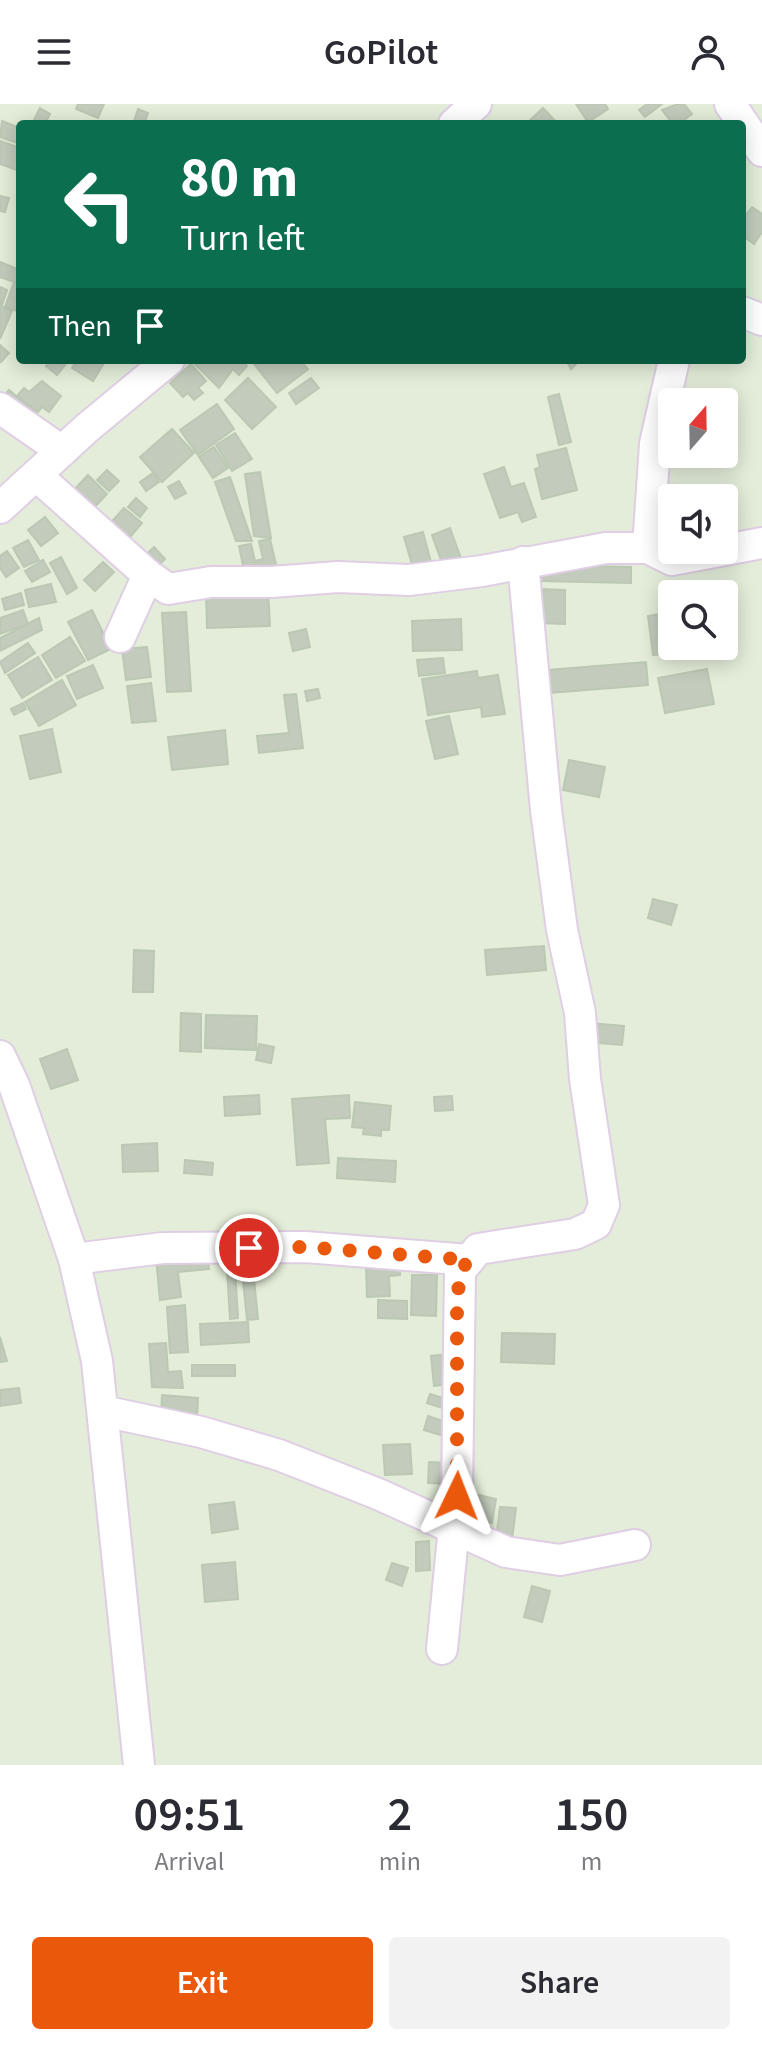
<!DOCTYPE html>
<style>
:root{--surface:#fff;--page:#f2f2f3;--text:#2b2b33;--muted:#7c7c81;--accent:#ea580c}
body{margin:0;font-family:"Source Sans 3",sans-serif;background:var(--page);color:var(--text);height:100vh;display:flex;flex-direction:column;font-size:30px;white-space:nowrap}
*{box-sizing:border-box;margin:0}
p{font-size:26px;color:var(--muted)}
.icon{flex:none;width:44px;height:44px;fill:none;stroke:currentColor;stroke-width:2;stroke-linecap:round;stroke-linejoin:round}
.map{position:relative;height:1661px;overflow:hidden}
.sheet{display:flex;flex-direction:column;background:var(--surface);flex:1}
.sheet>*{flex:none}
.banner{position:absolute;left:16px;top:16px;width:730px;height:244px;border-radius:8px;box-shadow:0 4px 20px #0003;background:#0b6e4f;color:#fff;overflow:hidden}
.needle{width:52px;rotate:20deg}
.controls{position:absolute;left:658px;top:284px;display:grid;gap:16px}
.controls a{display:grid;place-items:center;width:80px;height:80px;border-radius:8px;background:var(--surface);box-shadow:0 4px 20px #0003;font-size:40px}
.pin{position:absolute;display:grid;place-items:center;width:68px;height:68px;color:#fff;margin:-34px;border:4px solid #fff;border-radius:50%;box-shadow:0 2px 8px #0007}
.me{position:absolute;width:88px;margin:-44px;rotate:2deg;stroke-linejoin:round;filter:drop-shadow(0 0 6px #0008)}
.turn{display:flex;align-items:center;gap:28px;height:168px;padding:0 32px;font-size:36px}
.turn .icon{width:104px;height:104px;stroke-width:2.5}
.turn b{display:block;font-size:56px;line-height:68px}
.then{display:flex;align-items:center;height:76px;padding:0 32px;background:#0003;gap:16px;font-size:30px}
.eta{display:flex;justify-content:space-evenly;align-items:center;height:136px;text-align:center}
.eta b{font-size:48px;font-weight:600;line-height:56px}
.primary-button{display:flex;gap:16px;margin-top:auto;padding:16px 32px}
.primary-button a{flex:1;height:92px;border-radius:8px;background:var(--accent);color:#fff;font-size:32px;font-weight:600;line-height:92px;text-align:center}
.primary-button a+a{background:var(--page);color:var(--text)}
header{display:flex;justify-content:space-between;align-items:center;height:104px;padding:0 32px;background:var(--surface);font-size:36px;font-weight:600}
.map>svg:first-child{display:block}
</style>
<header><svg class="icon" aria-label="menu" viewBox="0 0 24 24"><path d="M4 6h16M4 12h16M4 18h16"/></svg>GoPilot<svg class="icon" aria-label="person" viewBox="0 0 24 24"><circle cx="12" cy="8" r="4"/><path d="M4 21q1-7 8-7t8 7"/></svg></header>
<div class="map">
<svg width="762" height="1661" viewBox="0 0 762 1661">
<rect width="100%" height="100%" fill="#e3edd9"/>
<!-- building -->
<g fill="#c2cbbc" stroke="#bbc8b3" stroke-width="2">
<path d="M78 0H104L98 14 76 5Z"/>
<path d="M576 0H605L608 5 588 18Z"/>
<path d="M647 0H662L645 13 639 6Z"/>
<path d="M678 0H684L692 10 679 20H673L662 6Z"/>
<path d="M40 4 50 10 45 20H32Z"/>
<path d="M543 4 558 20H526Z"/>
<path d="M138 5 148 9 144 20H133Z"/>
<path d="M2 17 20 24V40L0 33Z"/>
<path d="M0 37 20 44V67L0 60Z"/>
<path d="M0 92 9 94 5 108 0 107Z"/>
<path d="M752 103 762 110V128L754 140 742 131V116Z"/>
<path d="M0 158 20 166 17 179 0 173Z"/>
<path d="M14 178 20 180 17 207 5 203Z"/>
<path d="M0 183 7 186 2 201 0 200Z"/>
<path d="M0 202 12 207 0 235Z"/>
<path d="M0 241 9 249 1 258 0 257Z"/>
<path d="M50 256H69L57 271 46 262Z"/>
<path d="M77 256H100L104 259 93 277 72 264Z"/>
<path d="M198 256H241L247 262 239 271 233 265 219 284 194 259Z"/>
<path d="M251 256H300L308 265 277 289Z"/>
<path d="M566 256H576L578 258 571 265Z"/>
<path d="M191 260 206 277 198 284 203 289 194 296 188 289 183 293 170 279Z"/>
<path d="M248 274 276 303 252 325 225 296Z"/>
<path d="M311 274 319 284 296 300 289 289Z"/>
<path d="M42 277 61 292 49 308 42 303 38 308 17 292 24 284 29 288Z"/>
<path d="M9 286 35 308 28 316 1 295Z"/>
<path d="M559 290 571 338 559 341 548 293Z"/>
<path d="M217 300 234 325 198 351 180 326Z"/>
<path d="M172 325 194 349 162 378 140 353Z"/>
<path d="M235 329 252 355 232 367 216 341Z"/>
<path d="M214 343 228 364 213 374 199 353Z"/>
<path d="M566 344 577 386 542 395 535 365 540 363 537 351Z"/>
<path d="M504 363 511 383 524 379 536 413 522 418 518 408 500 414 484 370Z"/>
<path d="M107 366 119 377 109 387 97 376Z"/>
<path d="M260 368 271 434 254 432 245 370Z"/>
<path d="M153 369 159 378 146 387 140 378Z"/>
<path d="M88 371 107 390 90 408 70 390Z"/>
<path d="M230 373 252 437H236L215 378Z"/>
<path d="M179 377 186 389 175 395 168 383Z"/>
<path d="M659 380 732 386 730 410H724V394H672V406L657 405Z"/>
<path d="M136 394 147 404 140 413 128 403Z"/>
<path d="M124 404 142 419 124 440 106 424Z"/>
<path d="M45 413 58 429 41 442 28 426Z"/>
<path d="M450 424 463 460 445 467 432 431Z"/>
<path d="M423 428 433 466 415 471 404 433Z"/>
<path d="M270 435 278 469 246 476 239 442 251 440 255 457 263 455 259 437Z"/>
<path d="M28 436 39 456 24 463 13 444Z"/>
<path d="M154 443 165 455 156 464 145 452Z"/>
<path d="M7 447 19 464 6 473 0 464V452Z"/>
<path d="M61 453 77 484 67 490 50 459Z"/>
<path d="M43 456 50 468 32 478 25 467Z"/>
<path d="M103 458 114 468 95 487 84 476Z"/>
<path d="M541 461 631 463V479L540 477Z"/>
<path d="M51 480 56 498 29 503 25 486Z"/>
<path d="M268 485 270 522 207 524 206 488Z"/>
<path d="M540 485 565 486V520L539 519Z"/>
<path d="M21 489 24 501 5 506 2 495Z"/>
<path d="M23 506 28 520 0 530V514Z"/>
<path d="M92 506 111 545 88 556 68 518Z"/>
<path d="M186 508 191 587 167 588 162 509Z"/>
<path d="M660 510 665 550 653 551 648 512Z"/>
<path d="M39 514 42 526 0 547V534Z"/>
<path d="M461 515 462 546 413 547 412 517Z"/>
<path d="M306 525 310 543 293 547 289 529Z"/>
<path d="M70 533 85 557 56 574 42 551Z"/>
<path d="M28 539 35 549 5 569 0 558Z"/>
<path d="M147 543 151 573 126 576 122 545Z"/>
<path d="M38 553 52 576 22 594 8 571Z"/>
<path d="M443 554 445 569 419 572 417 556Z"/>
<path d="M646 558 648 581 550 589 548 566Z"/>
<path d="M93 561 103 584 77 595 67 572Z"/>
<path d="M707 565 714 600 665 609 658 574Z"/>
<path d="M477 567 478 574 498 571 505 610 482 613 481 603 428 611 422 575Z"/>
<path d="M62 576 76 601 39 622 25 598Z"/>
<path d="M151 579 156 617 132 619 127 582Z"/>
<path d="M318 585 320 594 307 597 305 587Z"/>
<path d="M296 590 303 644 259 649 257 632 289 629 284 591Z"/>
<path d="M23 599 26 605 14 611 11 605Z"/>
<path d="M449 612 458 650 435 655 426 617Z"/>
<path d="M52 625 61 668 30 675 20 632Z"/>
<path d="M225 626 228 660 172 666 168 633Z"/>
<path d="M569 656 605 663 599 693 563 686Z"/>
<path d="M653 795 677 801 671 821 648 814Z"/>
<path d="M544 842 546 866 487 871 485 846Z"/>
<path d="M134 846 154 847 153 888H133Z"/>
<path d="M181 909 201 910V948L180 947Z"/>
<path d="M206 911 257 912 256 946 205 944Z"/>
<path d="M589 919 624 922 622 941 588 938Z"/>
<path d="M259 940 274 943 271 959 256 956Z"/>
<path d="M67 945 78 976 51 985 40 955Z"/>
<path d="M259 991 260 1010 225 1012 224 993Z"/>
<path d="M349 991 350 1014 325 1015 329 1059 297 1061 292 995Z"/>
<path d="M452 992 453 1006 435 1007 434 993Z"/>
<path d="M355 998 391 1002 389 1026H381V1032L363 1030 364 1024 352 1023Z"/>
<path d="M157 1039 158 1067 123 1068 122 1041Z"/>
<path d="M338 1054 396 1057 395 1078 337 1074Z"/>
<path d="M185 1056 213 1059 212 1071 184 1069Z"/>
<path d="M251 1145 258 1215 247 1216 240 1147Z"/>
<path d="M207 1149 209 1165 178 1168 181 1193 160 1196 156 1154Z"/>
<path d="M226 1149H234L238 1214 230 1215Z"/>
<path d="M400 1160V1171L389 1172 390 1192 367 1193 366 1161Z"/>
<path d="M412 1171H437L436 1212 411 1211Z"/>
<path d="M378 1196 407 1197V1215L378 1214Z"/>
<path d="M185 1201 188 1248 170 1249 167 1203Z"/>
<path d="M248 1218 249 1238 201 1241 200 1220Z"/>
<path d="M502 1229 555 1230 554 1260 501 1258Z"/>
<path d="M0 1233 7 1257 0 1258Z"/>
<path d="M166 1239 168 1268 181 1267 183 1284 152 1283 149 1240Z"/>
<path d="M448 1250 451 1280 434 1282 431 1252Z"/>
<rect x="192" y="1261" width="43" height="11"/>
<path d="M19 1284 21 1299 0 1302 1 1286Z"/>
<path d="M430 1290 458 1299 455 1308 427 1299Z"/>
<path d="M162 1291 198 1294 197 1317 161 1315Z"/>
<path d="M428 1312 451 1320 447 1333 424 1326Z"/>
<path d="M410 1340 412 1370 385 1371 383 1341Z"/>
<path d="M429 1358 453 1359V1380L428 1379Z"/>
<path d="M470 1389 496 1395 492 1419 465 1413Z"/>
<path d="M234 1398 238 1425 212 1429 209 1401Z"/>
<path d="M500 1403 516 1404 512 1436 496 1435Z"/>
<path d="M429 1437 430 1466 416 1467V1438Z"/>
<path d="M235 1458 238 1495 205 1498 202 1461Z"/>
<path d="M392 1459 408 1464 402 1482 386 1476Z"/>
<path d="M532 1482 550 1487 542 1518 524 1513Z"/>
</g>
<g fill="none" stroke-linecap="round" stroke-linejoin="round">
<defs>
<g id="minor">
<path d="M730 0 762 47"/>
<path d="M454 20 476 0"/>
<path d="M742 208 762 216"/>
<path d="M0 304 62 347"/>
<path d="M36 371 148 471 120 533"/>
<path d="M0 404 87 324 169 256"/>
<path d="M648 444 655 340 674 256"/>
<path d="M148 471 168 485 211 478H271L338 473 409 476 482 467 606 444H648L672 456 762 439"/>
<path d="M0 952 14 981 74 1155 97 1257 139 1661"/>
<path d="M74 1155 163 1144 305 1143 469 1156"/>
<path d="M103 1307 201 1328 279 1351 378 1390 506 1448 560 1456 635 1441"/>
<path d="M442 1545 457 1392 460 1167 478 1145 575 1130 596 1120 604 1101 585 975 580 909 562 826 546 706 523 458"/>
</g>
</defs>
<!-- minor casing -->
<use href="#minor" stroke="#dfcee4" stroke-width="34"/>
<!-- minor -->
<use href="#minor" stroke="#fff" stroke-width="30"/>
</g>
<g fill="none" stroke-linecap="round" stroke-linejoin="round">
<!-- route -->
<path stroke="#ea580c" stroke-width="14" stroke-dasharray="0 25.2" d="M249 1144 305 1143 469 1156 460 1167 457 1201V1392"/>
</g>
</svg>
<div class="controls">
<a><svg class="needle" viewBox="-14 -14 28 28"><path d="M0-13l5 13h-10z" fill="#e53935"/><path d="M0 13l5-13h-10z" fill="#7c7c81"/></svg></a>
<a><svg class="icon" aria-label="sound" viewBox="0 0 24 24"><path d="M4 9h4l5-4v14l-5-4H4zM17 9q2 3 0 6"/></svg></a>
<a><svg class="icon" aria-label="search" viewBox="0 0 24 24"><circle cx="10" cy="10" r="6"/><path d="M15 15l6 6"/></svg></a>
</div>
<div class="pin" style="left:249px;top:1144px;background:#d93025"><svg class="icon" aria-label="arrive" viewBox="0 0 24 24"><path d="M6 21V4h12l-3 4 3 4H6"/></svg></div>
<svg class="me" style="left:457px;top:1392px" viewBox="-20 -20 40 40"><path d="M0-17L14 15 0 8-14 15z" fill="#ea580c" stroke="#fff" stroke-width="4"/></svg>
<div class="banner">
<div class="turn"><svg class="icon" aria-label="left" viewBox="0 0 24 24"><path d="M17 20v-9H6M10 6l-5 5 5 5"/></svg><div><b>80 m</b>Turn left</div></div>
<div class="then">Then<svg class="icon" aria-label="arrive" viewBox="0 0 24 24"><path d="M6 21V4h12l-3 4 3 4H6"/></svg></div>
</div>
</div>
<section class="sheet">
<div class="eta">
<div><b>09:51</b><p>Arrival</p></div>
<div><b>2</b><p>min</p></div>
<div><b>150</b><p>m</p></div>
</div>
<div class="primary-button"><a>Exit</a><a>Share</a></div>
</section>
